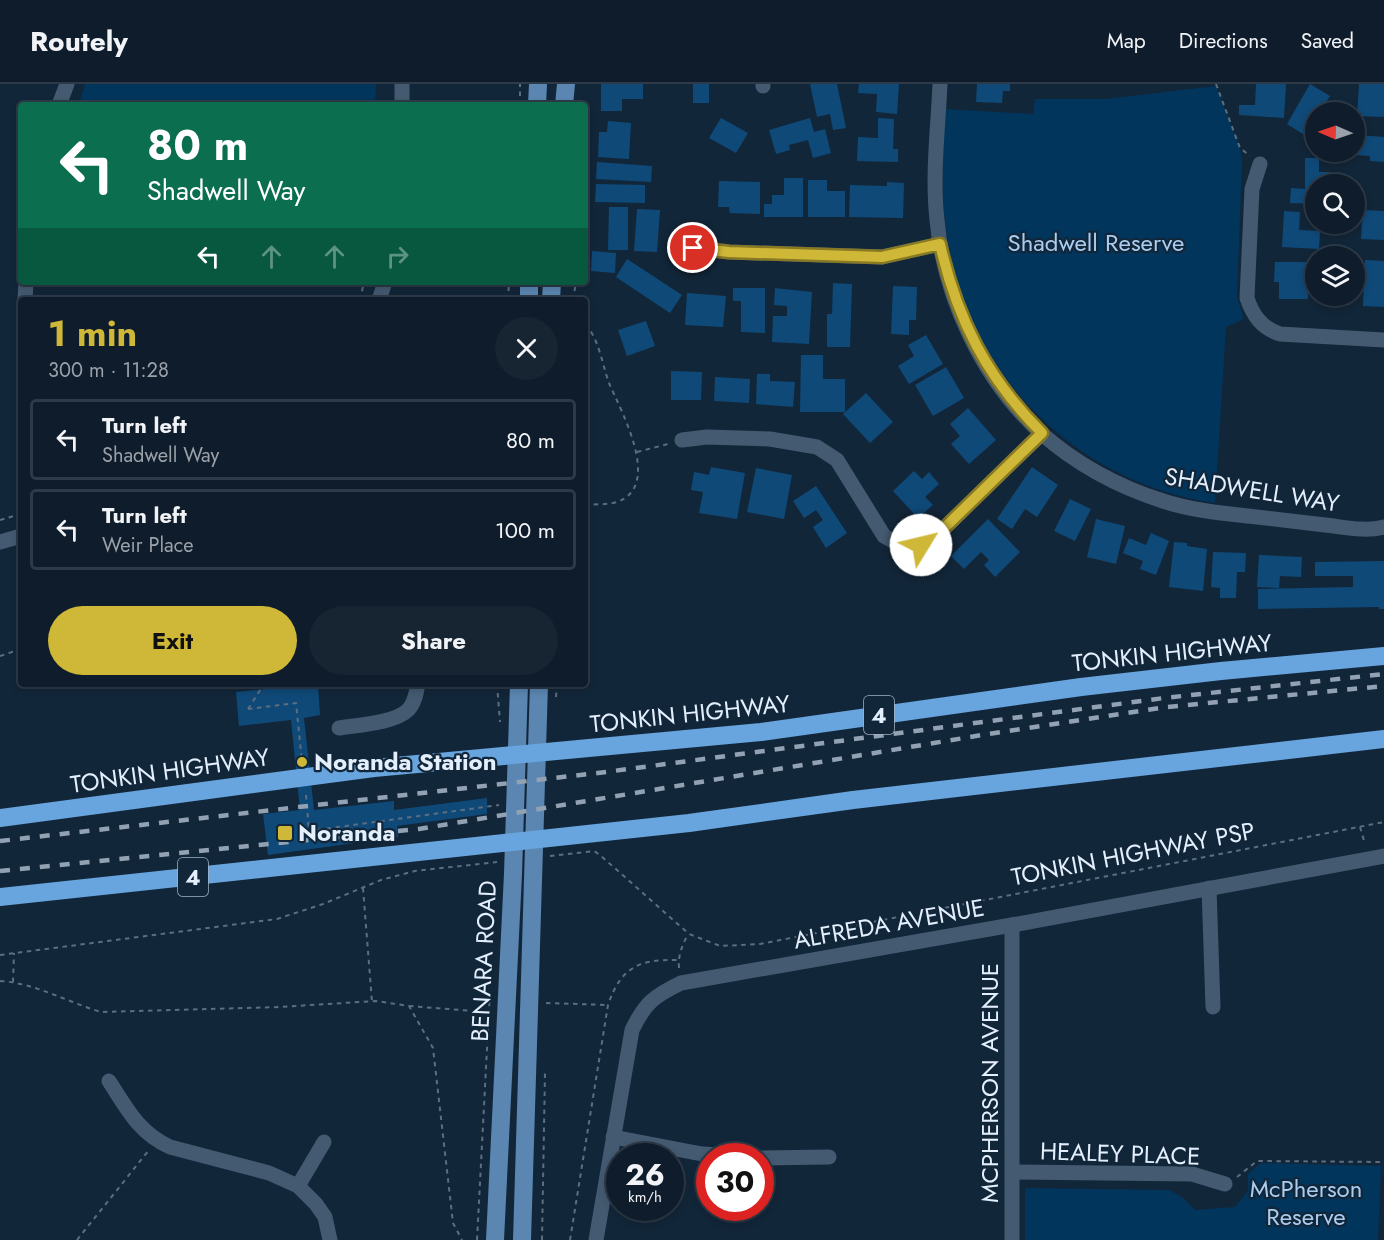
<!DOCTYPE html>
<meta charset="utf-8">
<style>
:root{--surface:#0e1c2b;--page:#172533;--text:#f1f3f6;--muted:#9ba1a9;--line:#2e3a47;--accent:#cfb837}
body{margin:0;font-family:Jost,sans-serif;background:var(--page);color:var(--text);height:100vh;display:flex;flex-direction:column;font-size:22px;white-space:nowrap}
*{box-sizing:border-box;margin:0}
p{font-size:20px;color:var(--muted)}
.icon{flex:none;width:33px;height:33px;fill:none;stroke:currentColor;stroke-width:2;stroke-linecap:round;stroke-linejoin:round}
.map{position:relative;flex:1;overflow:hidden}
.sheet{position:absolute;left:18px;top:213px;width:570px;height:390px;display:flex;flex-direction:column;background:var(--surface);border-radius:6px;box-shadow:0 3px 9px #0003,0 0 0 2px var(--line)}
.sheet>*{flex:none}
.guide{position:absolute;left:18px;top:18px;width:570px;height:183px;border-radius:6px;box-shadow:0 3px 9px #0003,0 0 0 2px var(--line);background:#0b6e4f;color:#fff;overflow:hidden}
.needle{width:39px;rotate:272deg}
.tools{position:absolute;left:1305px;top:18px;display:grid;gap:12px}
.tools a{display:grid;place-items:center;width:60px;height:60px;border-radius:50%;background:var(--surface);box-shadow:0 3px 9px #0003,0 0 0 2px var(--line);font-size:30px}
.speed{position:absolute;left:606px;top:1059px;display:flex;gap:12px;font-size:30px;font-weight:700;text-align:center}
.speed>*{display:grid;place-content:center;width:78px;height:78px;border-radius:50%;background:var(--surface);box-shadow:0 3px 9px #0003,0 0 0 2px var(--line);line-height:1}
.speed small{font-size:15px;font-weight:400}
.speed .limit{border:9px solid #d22;background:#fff;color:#111}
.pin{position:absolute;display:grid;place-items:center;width:51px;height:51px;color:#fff;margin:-26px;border:3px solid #fff;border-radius:50%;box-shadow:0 2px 6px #0007}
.me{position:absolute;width:66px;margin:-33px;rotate:54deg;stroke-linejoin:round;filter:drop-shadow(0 0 4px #0008)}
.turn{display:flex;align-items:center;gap:21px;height:126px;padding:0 30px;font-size:27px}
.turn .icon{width:78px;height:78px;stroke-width:2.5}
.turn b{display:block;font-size:42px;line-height:51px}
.lanes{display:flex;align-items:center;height:57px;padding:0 30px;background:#0003;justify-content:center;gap:30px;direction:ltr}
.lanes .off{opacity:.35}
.round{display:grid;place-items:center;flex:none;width:63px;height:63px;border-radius:32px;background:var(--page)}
.summary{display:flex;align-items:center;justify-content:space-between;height:102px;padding:0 30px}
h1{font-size:36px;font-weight:700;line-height:45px;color:var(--accent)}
.cta{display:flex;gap:12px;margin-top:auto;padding:12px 30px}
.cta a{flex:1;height:69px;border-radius:36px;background:var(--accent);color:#111;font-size:24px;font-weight:700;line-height:69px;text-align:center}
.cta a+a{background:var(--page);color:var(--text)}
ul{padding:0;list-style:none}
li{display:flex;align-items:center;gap:18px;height:81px;margin:0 12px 9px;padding:0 18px;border:3px solid var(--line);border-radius:6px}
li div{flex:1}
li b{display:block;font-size:22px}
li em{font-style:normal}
header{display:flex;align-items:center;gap:36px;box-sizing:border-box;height:84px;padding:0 30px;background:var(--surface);border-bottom:2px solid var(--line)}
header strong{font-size:28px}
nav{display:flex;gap:33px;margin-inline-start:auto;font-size:21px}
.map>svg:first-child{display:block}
</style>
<header>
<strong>Routely</strong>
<nav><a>Map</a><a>Directions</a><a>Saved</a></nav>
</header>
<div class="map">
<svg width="1384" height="1156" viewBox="0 0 1384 1156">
<rect width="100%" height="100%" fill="#122639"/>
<!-- green -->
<g fill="#02355c">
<path d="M85 0H376L375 21H79Z"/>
<path d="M1216 2 1240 64 1242 77 1237 213 1244 235 1226 243 1215 419C1076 399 968 291 947 152 940 110 943 68 945 25L1033 30 1035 15H1106Z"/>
<path d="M1261 1079 1381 1082 1378 1156H1025V1104L1169 1106 1183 1114 1195 1126 1235 1123 1248 1107V1090Z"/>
</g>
<!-- building -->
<g fill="#0f4978">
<path d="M601 0H643V15H622V27H601Z"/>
<rect x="693" y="0" width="16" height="19"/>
<path d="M810 0H837L846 44 833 46 830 30 817 33Z"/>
<path d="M859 0H899L897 30 876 28 877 10 858 9Z"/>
<path d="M977 0H1010V7H1003L1002 19 976 18Z"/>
<path d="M1256 0H1286L1284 34 1239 31V21H1255Z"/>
<path d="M1310 0 1330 12 1320 28H1316L1314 39 1316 40V54L1314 57 1287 40Z"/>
<path d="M1359 0H1384V33L1357 32Z"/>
<path d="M721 34 748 49 736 69 709 54Z"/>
<path d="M810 34 814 48 825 45 831 69 813 74 808 56 789 61 790 66 776 70 769 46Z"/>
<path d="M878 34 894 35 893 65H898V78L857 77 858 53 878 54Z"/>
<path d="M608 37 631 39 629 75 598 73 599 48H607Z"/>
<path d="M1359 51 1384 53V78L1370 77V72L1357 71Z"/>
<path d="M1305 74H1319V88H1331V100H1316V120L1290 119 1291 104 1305 105Z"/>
<path d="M597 78 652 82 651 98 596 95Z"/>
<path d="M784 94H803V133H764V120H772V111H784Z"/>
<path d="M808 96H827V107H845V133H808Z"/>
<path d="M719 97 760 98V130L730 129 729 123H718Z"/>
<path d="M887 98 904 99 903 134 849 133 850 101 887 102Z"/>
<path d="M596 100 645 101V119L595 118Z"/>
<path d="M609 123H628V166H608Z"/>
<path d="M637 125 660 126 657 168 634 167Z"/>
<path d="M1363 126 1384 127V156L1361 155Z"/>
<path d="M1284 127 1300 128 1299 146 1320 147 1319 165 1282 163Z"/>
<path d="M592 167 616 169 615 189 591 187Z"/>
<path d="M627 175 682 211 670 229 616 193Z"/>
<path d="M1365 176 1384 177V223L1363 222Z"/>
<path d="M1275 178H1309L1308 215H1279V198H1274Z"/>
<path d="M833 199 852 200 850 263H827V230H832Z"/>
<path d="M893 202 917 203 916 236H909V251L891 250Z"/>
<path d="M733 204H765V249L741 248V217H733Z"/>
<path d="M775 204 812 208 809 260 772 258 773 232H787V222L774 221Z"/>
<path d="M687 209 726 212 723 243 685 241Z"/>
<path d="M1317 212H1350V221L1317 218Z"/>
<path d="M646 237 655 262 627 272 618 246Z"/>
<path d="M926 251 943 280 909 300 898 282 914 272 908 261Z"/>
<path d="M801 271H823V295H845V328H800Z"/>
<path d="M946 283 964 314 933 332 915 301Z"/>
<path d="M671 287 702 288 701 316H671Z"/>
<path d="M757 290H770V297L795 298 793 323 756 320Z"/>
<path d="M715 293 750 295 749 319 714 317Z"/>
<path d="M866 309 893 338 870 359 843 330Z"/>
<path d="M968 324 996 356 969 380 951 360 960 352 950 340Z"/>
<path d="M711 383 745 389 737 435 699 429 703 408 691 406 694 388 709 391Z"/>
<path d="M1032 383 1058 401 1037 433 1025 425 1012 445 997 435Z"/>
<path d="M756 384 792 391 784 435 747 428Z"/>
<path d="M914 387 922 395 929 388 939 400 925 413 933 421 918 434 893 407Z"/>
<path d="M816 402 847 449 826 464 813 443 823 436 816 426 804 434 793 417Z"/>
<path d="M1070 415 1091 425 1075 457 1054 447Z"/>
<path d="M988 435 1020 468 995 493 984 481 989 476 981 468 964 485 951 472Z"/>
<path d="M1096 435 1125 442 1116 480 1087 473Z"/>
<path d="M1151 449 1169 457 1156 491 1140 485 1143 477 1123 469 1129 454 1146 461Z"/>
<path d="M1174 458 1187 459V462L1207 465 1203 507 1169 503Z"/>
<path d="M1213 468 1246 469 1245 488H1237L1236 514H1220V504L1211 503Z"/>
<path d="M1259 471 1302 473 1301 493 1280 492 1279 504 1257 503Z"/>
<path d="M1384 477V525H1379V523L1258 525V505L1353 503V492H1315V478Z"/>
<path d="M318 600 320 631 304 634 314 726 394 717V726L487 714V730L397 742 398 753 268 771 263 730 300 726 291 636 239 642 236 608Z"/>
</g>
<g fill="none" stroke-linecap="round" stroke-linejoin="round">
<!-- path -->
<g stroke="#5d6e80" stroke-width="2" stroke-dasharray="4.5 4.5" stroke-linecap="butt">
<path d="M1216 0 1240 64 1250 72"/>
<path d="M520 12V0"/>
<path d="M360 216 364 198"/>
<path d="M508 216 509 198"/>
<path d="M573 216 576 198"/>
<path d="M585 241C598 251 603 283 609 299 621 327 663 402 617 418 607 421 595 420 585 421"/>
<path d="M637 368 668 360"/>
<path d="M0 436 21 430"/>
<path d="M0 572 21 565"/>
<path d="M497 600 500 638"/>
<path d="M556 613 557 600"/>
<path d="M248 625 296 619 302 678"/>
<path d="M248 625 264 600"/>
<path d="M306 711 309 747 499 721"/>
<path d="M1360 743 1365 760"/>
<path d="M550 772 594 767 600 771 689 850 720 862 760 860 1384 738"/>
<path d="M363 804 372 918"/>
<path d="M0 871 277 835 323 820 381 796 415 787 497 778"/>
<path d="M679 884C678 871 682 862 688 850"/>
<path d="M0 897C35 899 67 918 101 928L279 923 376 917 409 922 433 964 453 1139 462 1156"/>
<path d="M13 898 14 869"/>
<path d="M546 919 608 921"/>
<path d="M409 922 487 928"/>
<path d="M1237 1093 1257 1077 1384 1078"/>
<path d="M77 1156 149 1066"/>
<path d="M477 1156 490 907"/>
<path d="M542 1156 545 988"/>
<path d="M570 1156 608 921C621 883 639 875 678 876"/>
</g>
<!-- minor -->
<g stroke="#445a70" stroke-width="15">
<path d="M940 0C938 45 932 91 937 136 944 214 983 296 1041 349 1076 380 1119 403 1163 417 1190 426 1220 429 1248 432 1274 435 1300 438 1325 441 1344 443 1366 448 1384 443"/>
<path d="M763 2V0"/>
<path d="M59 21 67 0"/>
<path d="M402 21V0"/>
<path d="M1260 80 1252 105 1247 214C1253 232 1262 244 1280 250L1384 256"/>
<path d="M693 163 729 168 882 173 940 160"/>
<path d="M25 216 26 198"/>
<path d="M379 216 385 198"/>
<path d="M682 356 707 353 770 355 817 363 837 376 884 452C904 464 914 465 935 453L1042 349"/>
<path d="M0 458 21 452"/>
<path d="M339 644C357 641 395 639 408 626 415 619 416 609 418 600"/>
<path d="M1209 804 1213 923"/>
<path d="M109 997C127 1025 139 1049 170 1063L269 1089 298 1102 316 1120 325 1133 330 1156"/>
<path d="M613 1053 702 1070 739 1072"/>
<path d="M760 1074 829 1073"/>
<path d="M1013 1088 1192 1090 1225 1100"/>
<path d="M298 1102 324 1058"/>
<path d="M596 1156 632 946C645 919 654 912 681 899L1012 841 1384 772"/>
<path d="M1012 1156V841"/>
</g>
<!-- major -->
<g stroke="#5a86b1" stroke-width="18">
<path d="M537 21 538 0"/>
<path d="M564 21 566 0"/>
<path d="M529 216V198"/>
<path d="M551 216 552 198"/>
<path d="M495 1156 513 790 519 600"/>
<path d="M522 1156 539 600"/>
</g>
<!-- highway -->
<g stroke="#68a4dd" stroke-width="18">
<path d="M0 734 374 684 761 648 1081 603 1221 587 1384 572"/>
<path d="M0 813 689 739 853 716 1384 655"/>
</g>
<!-- rail -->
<g stroke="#93a2b2" stroke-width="4.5" stroke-dasharray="10 10" stroke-linecap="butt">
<path d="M0 757 598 689 1164 614 1384 590"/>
<path d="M0 787 419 745 988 650 1167 623 1384 602"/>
</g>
</g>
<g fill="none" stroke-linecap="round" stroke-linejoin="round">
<defs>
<path id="route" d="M693 164 729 168 882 173 940 160C957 235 987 294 1042 349L935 453 921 461"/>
</defs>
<!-- route casing -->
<use href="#route" stroke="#877824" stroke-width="15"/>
<!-- route -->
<use href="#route" stroke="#cfb837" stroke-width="10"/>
</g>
<!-- markers -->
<g fill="#cfb837" stroke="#122639" stroke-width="2">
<circle cx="302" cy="678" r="6"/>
<rect x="277" y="741" width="16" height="16" rx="3"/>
</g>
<g text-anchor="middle" stroke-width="4.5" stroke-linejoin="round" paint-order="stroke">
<!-- shield labels -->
<g fill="#122639" stroke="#a4b3c2" stroke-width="1.5">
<rect x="864" y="612" width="30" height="38" rx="4.5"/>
<rect x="178" y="774" width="30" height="38" rx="4.5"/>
</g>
<g font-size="22" font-weight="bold" fill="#e3effd">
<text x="879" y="639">4</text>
<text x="193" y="801">4</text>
</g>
<!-- park labels -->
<g font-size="24" fill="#aaccef" stroke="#122639">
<text x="1096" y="167">Shadwell Reserve</text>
<text x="1306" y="1113">McPherson<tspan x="1306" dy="28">Reserve</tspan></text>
</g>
<!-- street labels -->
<g font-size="24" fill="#e3effd" stroke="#122639">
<text transform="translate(1252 406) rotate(9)" y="8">SHADWELL WAY</text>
<text transform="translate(1172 569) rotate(-6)" y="8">TONKIN HIGHWAY</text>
<text transform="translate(690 630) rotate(-6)" y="8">TONKIN HIGHWAY</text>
<text transform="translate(170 687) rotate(-8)" y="8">TONKIN HIGHWAY</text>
<text transform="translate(1133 770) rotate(-11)" y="8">TONKIN HIGHWAY PSP</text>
<text transform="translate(889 840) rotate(-10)" y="8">ALFREDA AVENUE</text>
<text transform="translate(484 877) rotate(-87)" y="8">BENARA ROAD</text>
<text transform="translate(990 999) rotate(-90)" y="8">MCPHERSON AVENUE</text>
<text transform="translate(1120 1070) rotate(2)" y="8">HEALEY PLACE</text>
</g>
<!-- poi labels -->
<g font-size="24" font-weight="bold" fill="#e3effd" stroke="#122639" text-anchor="start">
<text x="314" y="686">Noranda Station</text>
<text x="298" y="757">Noranda</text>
</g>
</g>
</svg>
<div class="tools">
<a><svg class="needle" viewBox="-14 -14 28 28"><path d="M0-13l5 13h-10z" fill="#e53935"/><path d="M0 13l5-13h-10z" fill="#9ba1a9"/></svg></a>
<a><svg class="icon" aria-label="search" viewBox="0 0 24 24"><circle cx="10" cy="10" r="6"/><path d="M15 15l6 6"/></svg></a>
<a><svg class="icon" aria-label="layers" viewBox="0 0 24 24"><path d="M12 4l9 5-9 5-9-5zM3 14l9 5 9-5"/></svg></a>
</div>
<div class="speed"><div>26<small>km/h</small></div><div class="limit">30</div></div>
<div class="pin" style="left:693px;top:164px;background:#d93025"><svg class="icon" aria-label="arrive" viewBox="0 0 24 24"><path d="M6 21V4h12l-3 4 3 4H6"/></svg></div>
<svg class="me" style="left:921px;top:461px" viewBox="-20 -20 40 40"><circle r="19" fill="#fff"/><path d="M0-13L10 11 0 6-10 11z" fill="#cfb837"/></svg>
<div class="guide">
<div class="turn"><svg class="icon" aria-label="left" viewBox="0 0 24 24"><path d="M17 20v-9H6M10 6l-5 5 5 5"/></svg><div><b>80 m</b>Shadwell Way</div></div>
<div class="lanes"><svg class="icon" aria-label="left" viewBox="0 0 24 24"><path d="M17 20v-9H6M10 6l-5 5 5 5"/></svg><svg class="icon off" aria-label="ahead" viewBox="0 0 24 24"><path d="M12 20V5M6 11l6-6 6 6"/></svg><svg class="icon off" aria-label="ahead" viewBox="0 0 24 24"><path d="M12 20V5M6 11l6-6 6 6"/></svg><svg class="icon off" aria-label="right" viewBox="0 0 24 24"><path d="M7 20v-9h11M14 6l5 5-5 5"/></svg></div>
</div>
<section class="sheet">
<div class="summary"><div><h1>1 min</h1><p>300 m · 11:28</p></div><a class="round"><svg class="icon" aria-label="close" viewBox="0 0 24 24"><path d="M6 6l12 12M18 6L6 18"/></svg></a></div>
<ul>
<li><svg class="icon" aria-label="left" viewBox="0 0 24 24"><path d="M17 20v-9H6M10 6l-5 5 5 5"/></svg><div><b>Turn left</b><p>Shadwell Way</p></div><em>80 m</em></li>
<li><svg class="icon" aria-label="left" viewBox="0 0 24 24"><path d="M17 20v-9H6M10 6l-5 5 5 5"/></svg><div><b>Turn left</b><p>Weir Place</p></div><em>100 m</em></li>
</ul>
<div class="cta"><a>Exit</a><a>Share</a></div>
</section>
</div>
